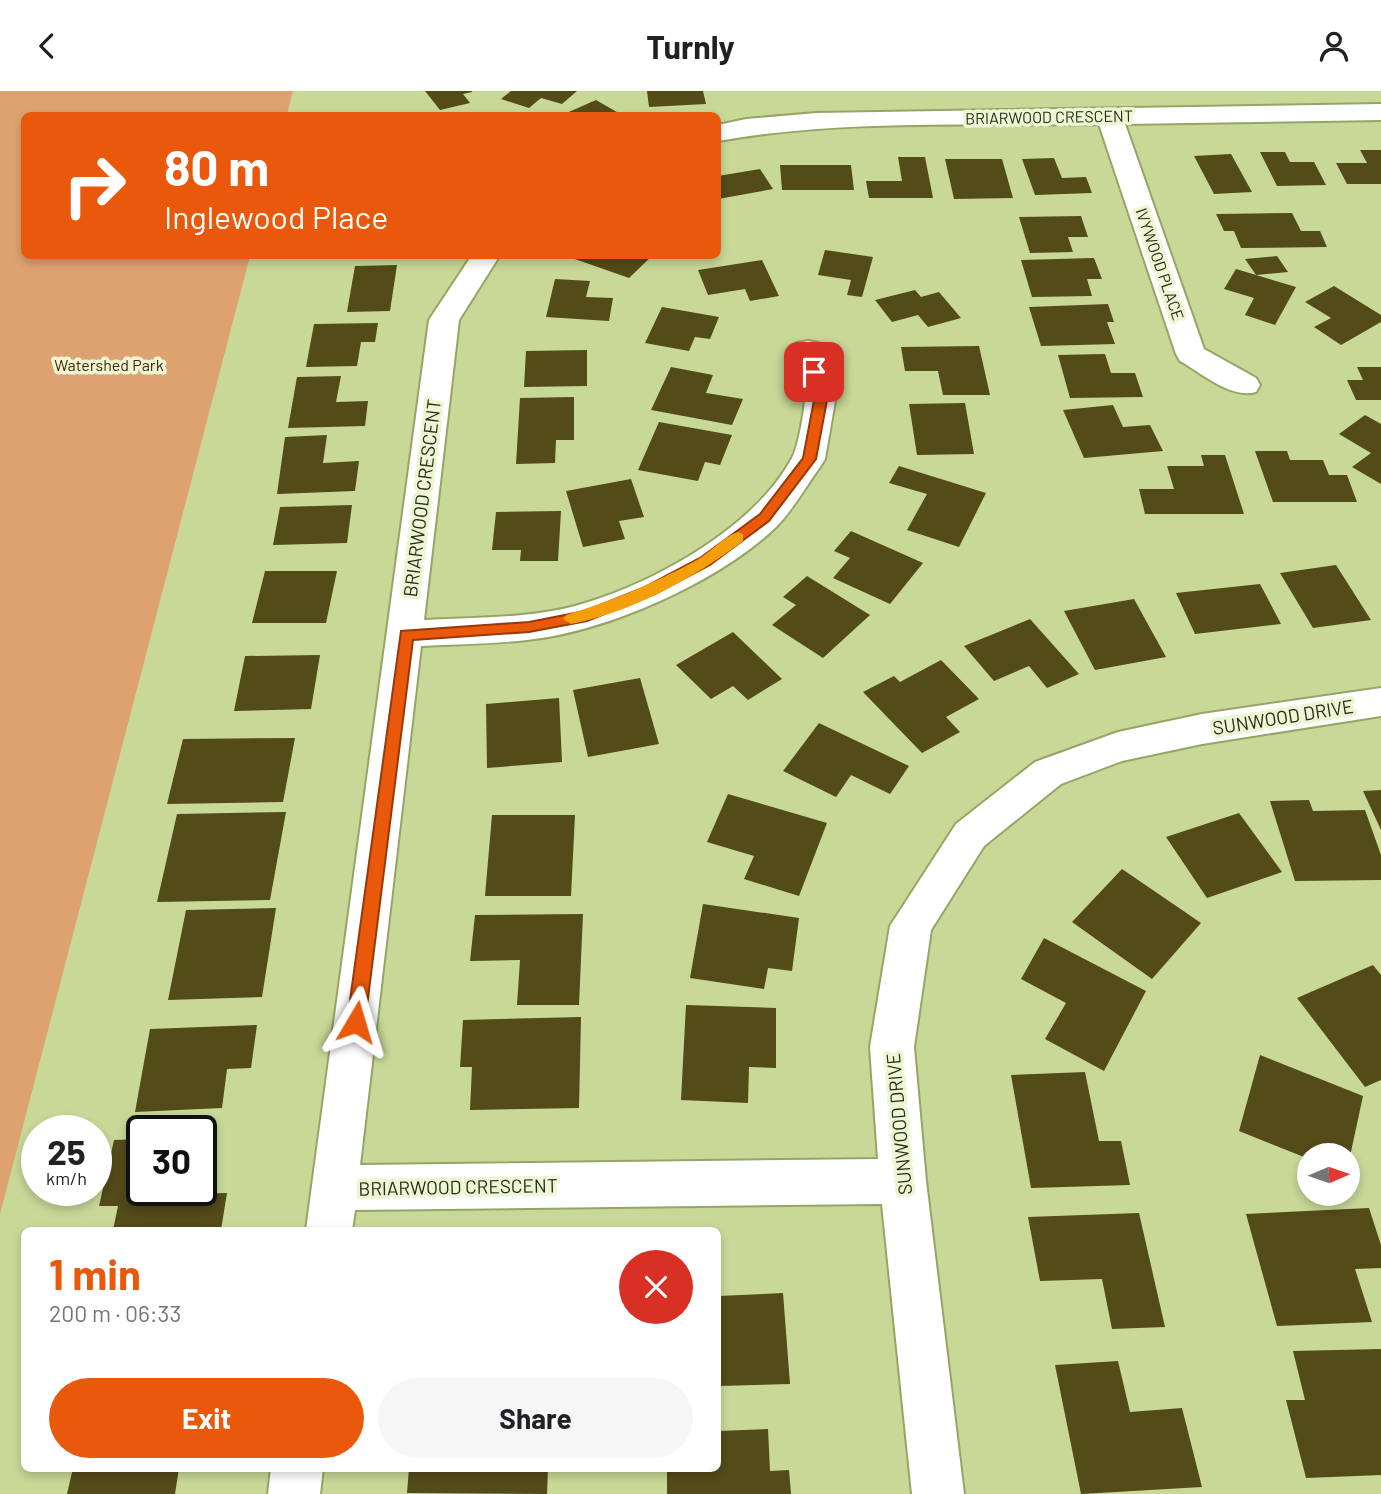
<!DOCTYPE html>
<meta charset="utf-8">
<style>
:root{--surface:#fff;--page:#f6f6f6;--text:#202124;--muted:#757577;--accent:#ea580c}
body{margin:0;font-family:Barlow,sans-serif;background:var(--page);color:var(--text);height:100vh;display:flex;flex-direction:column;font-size:26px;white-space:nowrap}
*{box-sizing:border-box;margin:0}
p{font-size:23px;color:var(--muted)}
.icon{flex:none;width:38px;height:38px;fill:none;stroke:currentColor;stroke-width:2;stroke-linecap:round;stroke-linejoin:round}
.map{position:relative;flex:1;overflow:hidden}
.side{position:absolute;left:21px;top:1136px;width:700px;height:245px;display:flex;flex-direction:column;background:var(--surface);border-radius:10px;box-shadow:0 4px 10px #0003}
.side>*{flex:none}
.banner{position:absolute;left:21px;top:21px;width:700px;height:147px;border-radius:10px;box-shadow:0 4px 10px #0003;background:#ea580c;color:#fff;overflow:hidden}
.needle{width:46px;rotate:88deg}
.buttons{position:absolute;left:1297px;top:1052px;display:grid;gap:14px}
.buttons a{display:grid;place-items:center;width:63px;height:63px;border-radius:50%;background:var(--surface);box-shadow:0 4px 10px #0003;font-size:35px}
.speed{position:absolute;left:21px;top:1024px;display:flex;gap:14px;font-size:35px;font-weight:700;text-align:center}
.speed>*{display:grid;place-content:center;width:91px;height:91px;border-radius:50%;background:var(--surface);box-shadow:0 4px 10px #0003;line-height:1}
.speed small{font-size:18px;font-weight:400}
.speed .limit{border:4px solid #111;border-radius:10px;background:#fff;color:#111}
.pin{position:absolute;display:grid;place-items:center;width:60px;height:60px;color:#fff;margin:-30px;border-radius:14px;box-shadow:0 4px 10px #0006}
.me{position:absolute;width:77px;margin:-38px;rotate:7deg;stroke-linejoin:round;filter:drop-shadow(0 0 5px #0008)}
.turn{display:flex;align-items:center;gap:24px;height:147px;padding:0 28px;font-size:32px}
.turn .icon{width:91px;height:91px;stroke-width:2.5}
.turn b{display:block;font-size:49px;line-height:60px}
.round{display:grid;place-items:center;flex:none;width:74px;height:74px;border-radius:37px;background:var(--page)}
.overview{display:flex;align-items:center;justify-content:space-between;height:119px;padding:0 28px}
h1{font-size:42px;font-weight:700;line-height:52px;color:var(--accent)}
.action{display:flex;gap:14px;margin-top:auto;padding:14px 28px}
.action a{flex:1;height:80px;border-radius:42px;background:var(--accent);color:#fff;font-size:28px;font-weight:700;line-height:80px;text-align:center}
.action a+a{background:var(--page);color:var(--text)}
header{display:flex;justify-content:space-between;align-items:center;height:91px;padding:0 28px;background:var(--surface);font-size:32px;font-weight:700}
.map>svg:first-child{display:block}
</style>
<header><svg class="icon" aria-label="back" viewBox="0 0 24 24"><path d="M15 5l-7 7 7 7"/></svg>Turnly<svg class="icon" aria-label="person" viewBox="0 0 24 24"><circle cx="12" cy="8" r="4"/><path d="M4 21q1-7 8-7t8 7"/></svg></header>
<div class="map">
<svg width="1381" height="1403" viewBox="0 0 1381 1403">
<rect width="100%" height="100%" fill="#c7d897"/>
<!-- green -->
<path fill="#dea271" d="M0 0H293L287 24H24V164L250 165 0 1123Z"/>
<!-- building -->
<g fill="#534b18">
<path d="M425 0H472V1L463 3 470 12 440 19Z"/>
<path d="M511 0H577L562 13 541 7 529 17 501 8Z"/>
<path d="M647 0H703L706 13 649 16Z"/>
<path d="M596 9 622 24H562Z"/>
<path d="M1360 59H1381V93H1347L1336 72H1367Z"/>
<path d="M1260 61H1285L1290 71H1314L1326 94 1277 95Z"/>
<path d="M1231 63 1252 101 1214 103 1194 65Z"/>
<path d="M898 66H925L933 107H869L866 90H902Z"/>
<path d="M1054 67 1062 87 1086 86 1092 102 1035 104 1022 68Z"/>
<path d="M945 68H1002L1013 107 954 108Z"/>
<path d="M780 74H851L854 99H782Z"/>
<path d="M760 78 773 98 718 108V85Z"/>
<path d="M1292 122 1301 140H1320L1327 156 1241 157 1234 140H1224L1216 123Z"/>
<path d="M1081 125 1088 146H1068L1073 161 1030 162 1019 126Z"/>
<path d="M825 159 873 166 862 206 847 204 851 189 818 184Z"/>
<path d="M575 164H653L629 187 572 167Z"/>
<path d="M1277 165 1288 181 1256 184 1245 168Z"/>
<path d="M1094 167 1102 188H1087L1092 205 1032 206 1021 169Z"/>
<path d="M762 169 779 205 750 210 745 198 708 204 698 179Z"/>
<path d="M397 174 390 220 347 221 355 175Z"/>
<path d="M1236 178 1296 196 1275 234 1245 224 1254 207 1224 198Z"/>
<path d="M555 188 590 190 586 206 613 207 609 230 546 226Z"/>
<path d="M1334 195 1381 224V231L1341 254 1314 236 1331 227 1305 211Z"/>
<path d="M915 199 921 206 939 201 961 227 928 236 918 224 892 231 875 209Z"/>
<path d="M1108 213 1114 231H1107L1115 253 1041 255 1029 216Z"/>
<path d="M662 216 719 226 710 248 695 246 689 260 645 252Z"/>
<path d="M378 232 375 251H361L357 275 306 276 314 233Z"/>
<path d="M979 255 990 304H943L938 280H905L901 256Z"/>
<path d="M587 259V295L524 296 526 260Z"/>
<path d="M1105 263 1111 282H1135L1143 306 1070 307 1058 264Z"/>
<path d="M671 276 713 284 706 302 743 308 732 334 651 319Z"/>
<path d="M1357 276H1381V309H1356L1347 289H1363Z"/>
<path d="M341 285 336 311 368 310 365 335 288 337 297 286Z"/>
<path d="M574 306V349H556L555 372 516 373 520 307Z"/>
<path d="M965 312 974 363 917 364 909 313Z"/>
<path d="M1113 314 1123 336 1150 334 1163 360 1084 367 1063 319Z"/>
<path d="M1365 324 1381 333V393L1352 376 1371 362 1339 343Z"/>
<path d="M659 331 732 344 720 374 705 371 698 390 638 379Z"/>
<path d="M327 344 323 372 359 370 355 400 277 403 285 346Z"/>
<path d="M1255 360H1287L1290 369H1323L1329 384H1347L1357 411H1273Z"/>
<path d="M1201 364H1225L1244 423H1145L1139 398H1174L1167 375H1204Z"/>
<path d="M899 375 986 402 959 456 907 439 927 403 889 392Z"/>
<path d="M631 388 644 426 619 430 625 448 583 456 566 400Z"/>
<path d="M352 414 347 452 273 454 280 416Z"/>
<path d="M561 420 558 470H520L521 459H492L496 421Z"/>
<path d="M851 440 923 472 890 513 833 487 850 467 834 460Z"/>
<path d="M1336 474 1371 529 1313 537 1280 482Z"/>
<path d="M265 480H337L326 532H252Z"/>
<path d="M807 485 870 524 823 567 772 534 796 514 783 506Z"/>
<path d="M1260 493 1281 533 1195 543 1176 502Z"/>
<path d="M1134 508 1166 566 1095 579 1064 520Z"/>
<path d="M1030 528 1079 583 1047 597 1029 575 994 590 964 555Z"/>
<path d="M733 541 782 588 748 609 733 595 711 608 676 574Z"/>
<path d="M320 564 311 618 234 620 245 565Z"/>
<path d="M941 569 979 608 946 626 960 641 922 662 863 601 894 585 900 591Z"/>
<path d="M640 587 659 653 588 666 573 599Z"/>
<path d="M559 607 562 671 487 677 486 613Z"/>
<path d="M819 632 909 675 890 703 851 684 836 706 783 680Z"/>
<path d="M295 647 283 711 167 713 183 648Z"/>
<path d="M1381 699V739L1363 700Z"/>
<path d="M728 703 827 732 799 805 744 788 754 765 707 751Z"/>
<path d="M1309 709 1313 720 1365 719 1381 764V789L1295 790 1270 710Z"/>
<path d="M286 721 270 809 157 811 177 723Z"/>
<path d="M1239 722 1282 781 1207 807 1166 746Z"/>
<path d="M492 724H575L571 805H485Z"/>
<path d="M1122 778 1201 832 1152 888 1072 831Z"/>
<path d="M703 813 799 827 792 880 768 877 764 898 690 887Z"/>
<path d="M276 817 262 906 168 909 186 819Z"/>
<path d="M583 823 579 914H517L520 869 470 870 475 824Z"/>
<path d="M1044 847 1146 900 1104 980 1045 948 1066 912 1021 888Z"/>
<path d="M1373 874 1381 884V989L1365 996 1297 907Z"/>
<path d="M686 914 776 917V977L749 976 748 1012 681 1009Z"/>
<path d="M581 926 579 1017 470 1019 472 976H460L463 929Z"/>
<path d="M257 934 251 977 227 978 222 1017 135 1021 150 938Z"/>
<path d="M1260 964 1363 1005 1349 1070 1348 1064H1309V1068L1239 1040Z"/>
<path d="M1085 981 1099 1050H1121L1130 1094 1031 1097 1011 984Z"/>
<path d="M142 1048V1099H179L178 1103 227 1102 221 1139H113L118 1115H99L114 1049Z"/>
<path d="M1369 1117 1381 1154V1177L1355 1178 1372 1231 1277 1235 1246 1123Z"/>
<path d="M1139 1122 1165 1236 1112 1238 1102 1188 1040 1190 1028 1126Z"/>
<path d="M783 1202 790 1293 718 1295V1205Z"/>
<path d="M1381 1258V1384L1306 1387 1286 1309H1305L1293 1260Z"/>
<path d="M1118 1270 1130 1321 1182 1317 1202 1396 1081 1403 1055 1274Z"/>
<path d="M768 1338 770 1380 789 1379 791 1403H667V1377H718V1340Z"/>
<path d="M73 1377H179L175 1403H67Z"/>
<path d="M409 1377H548L547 1403 407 1402Z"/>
</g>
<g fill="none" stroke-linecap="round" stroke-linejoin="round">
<defs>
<g id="minor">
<path d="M1381 13V29L1125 33 1204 258 1256 287 1260 294 1256 301C1230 308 1202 282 1180 270L1176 263 1099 33C973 35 841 28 718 50V34L746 28 816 22Z"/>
<path d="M472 164H500L459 229 424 529C476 526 532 528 582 513 656 491 754 437 792 367 798 357 805 318 805 305 806 291 797 273 793 259L797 252 808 250 819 252 836 304 825 368 820 376C806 395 793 419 776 436 719 491 606 541 527 549 492 553 456 553 421 555L360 1074 878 1068 870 956 890 835 956 733 1035 671 1118 641 1202 623 1381 597V625L1202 653 1122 670 1061 693 984 755 931 839 914 956 926 1090 964 1403H912L882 1113 355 1119 352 1139H306L429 229Z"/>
<path d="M271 1377H323L320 1403H268Z"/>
</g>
</defs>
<!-- minor casing -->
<use href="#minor" stroke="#96a566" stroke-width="4"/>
<!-- minor -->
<use href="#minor" fill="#fff" fill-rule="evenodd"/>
</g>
<!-- route -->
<path fill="#ea580c" stroke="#983908" stroke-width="2" d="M814 277 821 281 828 304 816 368 769 430 710 474 655 503 587 530 529 541 413 549 365 931 362 937 356 939 350 937 347 931 401 540 529 531 585 520 645 496 700 467 760 423 803 367 815 304 808 281Z"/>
<!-- slow -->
<path fill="#f59e0b" d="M738 441 743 443V450C694 487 632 521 571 533L563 528 566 524C612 510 655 492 697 469 711 461 723 446 738 441Z"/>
<g text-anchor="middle" stroke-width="7" stroke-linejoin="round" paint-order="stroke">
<!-- far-street labels -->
<g font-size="16" fill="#272d13" stroke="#ecf5d4">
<text transform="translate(1049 26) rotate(-1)" y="6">BRIARWOOD CRESCENT</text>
<text transform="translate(1160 173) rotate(71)" y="6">IVYWOOD PLACE</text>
</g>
<!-- far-park labels -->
<g font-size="16" fill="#492603" stroke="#ecf5d4">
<text x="109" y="280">Watershed Park</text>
</g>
<!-- street labels -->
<g font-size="19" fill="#272d13" stroke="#ecf5d4">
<text transform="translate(422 407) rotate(-83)" y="7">BRIARWOOD CRESCENT</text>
<text transform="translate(1283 626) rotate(-9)" y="7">SUNWOOD DRIVE</text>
<text transform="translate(899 1033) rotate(-95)" y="7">SUNWOOD DRIVE</text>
<text transform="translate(458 1096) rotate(-1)" y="7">BRIARWOOD CRESCENT</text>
</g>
</g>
</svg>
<div class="buttons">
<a><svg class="needle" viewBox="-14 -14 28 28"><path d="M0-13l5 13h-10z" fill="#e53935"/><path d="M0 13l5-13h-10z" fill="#757577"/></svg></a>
</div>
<div class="speed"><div>25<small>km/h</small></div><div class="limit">30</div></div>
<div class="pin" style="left:814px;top:281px;background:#d93025"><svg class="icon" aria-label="arrive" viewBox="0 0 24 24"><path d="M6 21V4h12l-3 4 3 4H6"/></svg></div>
<svg class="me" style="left:356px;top:931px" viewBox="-20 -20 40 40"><path d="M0-17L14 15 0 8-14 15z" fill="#ea580c" stroke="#fff" stroke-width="4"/></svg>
<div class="banner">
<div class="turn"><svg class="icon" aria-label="right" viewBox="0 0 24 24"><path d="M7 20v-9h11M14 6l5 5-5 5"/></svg><div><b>80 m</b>Inglewood Place</div></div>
</div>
<section class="side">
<div class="overview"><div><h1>1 min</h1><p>200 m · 06:33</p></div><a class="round" style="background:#d93025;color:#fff"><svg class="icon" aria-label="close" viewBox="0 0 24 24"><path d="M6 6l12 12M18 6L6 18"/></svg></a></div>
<div class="action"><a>Exit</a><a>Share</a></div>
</section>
</div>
